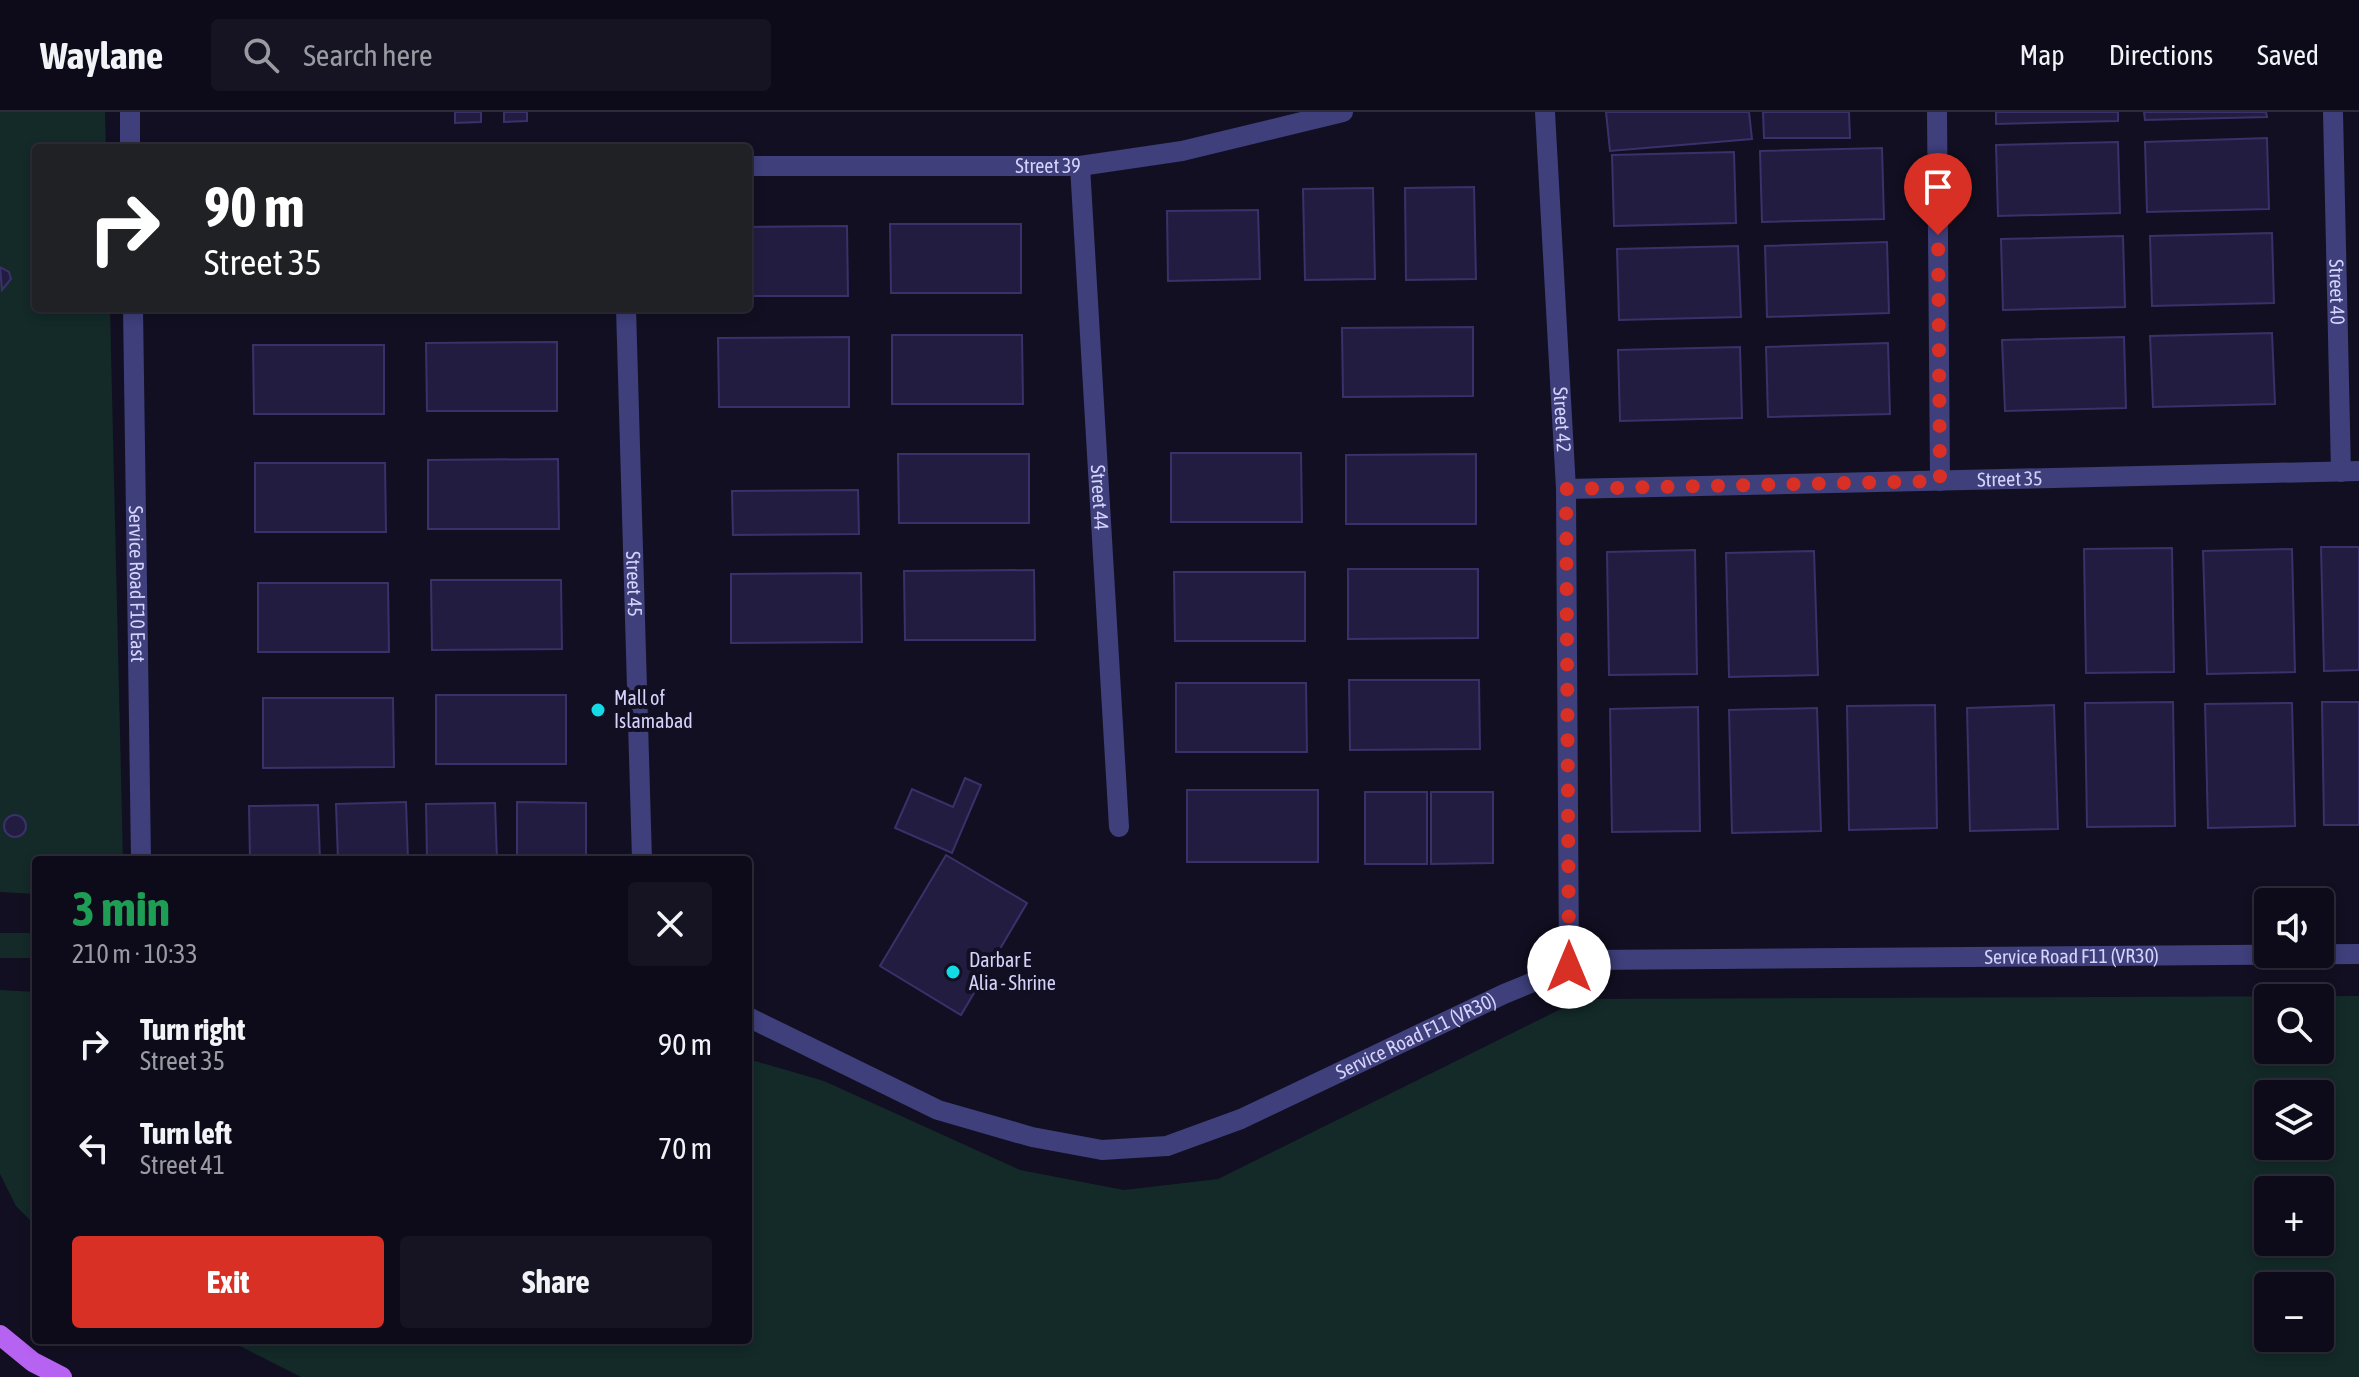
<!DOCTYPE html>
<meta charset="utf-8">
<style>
:root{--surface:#0d0b19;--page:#161422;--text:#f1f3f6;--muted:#9a9ba2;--line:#2d2b38;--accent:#d93025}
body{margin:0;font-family:"Asap Condensed",sans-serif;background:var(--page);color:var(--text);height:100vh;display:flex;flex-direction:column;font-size:30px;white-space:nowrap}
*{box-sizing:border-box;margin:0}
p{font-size:26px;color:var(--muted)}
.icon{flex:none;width:44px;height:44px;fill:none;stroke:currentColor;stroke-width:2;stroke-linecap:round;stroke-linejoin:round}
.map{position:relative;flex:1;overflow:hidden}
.sheet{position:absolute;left:32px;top:744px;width:720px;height:488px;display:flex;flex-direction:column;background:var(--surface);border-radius:8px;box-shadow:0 4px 12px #0003,0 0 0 2px var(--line)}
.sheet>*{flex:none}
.hud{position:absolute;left:32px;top:32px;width:720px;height:168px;border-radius:8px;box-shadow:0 4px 12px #0003,0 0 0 2px var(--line);background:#202124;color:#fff;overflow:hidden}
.tools{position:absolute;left:2254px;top:776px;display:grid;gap:16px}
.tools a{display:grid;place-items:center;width:80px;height:80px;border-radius:8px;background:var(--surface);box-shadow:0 4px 12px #0003,0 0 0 2px var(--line);font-size:40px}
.pin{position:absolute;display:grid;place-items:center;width:68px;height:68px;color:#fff;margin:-82px -34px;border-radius:50% 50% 50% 0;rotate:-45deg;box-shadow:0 0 8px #0007}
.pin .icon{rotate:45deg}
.me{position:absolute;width:88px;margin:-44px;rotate:0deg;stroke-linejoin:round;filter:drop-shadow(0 0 6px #0008)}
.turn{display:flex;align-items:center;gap:28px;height:168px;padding:0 40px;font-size:36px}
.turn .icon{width:104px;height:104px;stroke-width:2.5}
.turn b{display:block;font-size:56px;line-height:68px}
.round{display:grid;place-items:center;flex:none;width:84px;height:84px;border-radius:8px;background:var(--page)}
.summary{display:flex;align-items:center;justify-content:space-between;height:136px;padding:0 40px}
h1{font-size:48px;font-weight:700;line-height:60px;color:#1e9e55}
.button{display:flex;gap:16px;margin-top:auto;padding:16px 40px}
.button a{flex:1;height:92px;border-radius:8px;background:var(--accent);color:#fff;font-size:32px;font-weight:700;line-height:92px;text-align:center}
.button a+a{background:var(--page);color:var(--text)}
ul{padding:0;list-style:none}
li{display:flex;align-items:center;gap:24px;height:104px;padding:0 40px}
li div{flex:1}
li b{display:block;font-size:30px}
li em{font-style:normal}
header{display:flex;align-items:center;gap:48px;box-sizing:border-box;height:112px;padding:0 40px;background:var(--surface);border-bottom:2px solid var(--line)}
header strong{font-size:38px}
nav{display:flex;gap:44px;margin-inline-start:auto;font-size:28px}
.search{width:560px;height:72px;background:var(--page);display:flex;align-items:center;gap:20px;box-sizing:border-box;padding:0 28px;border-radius:8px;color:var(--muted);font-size:30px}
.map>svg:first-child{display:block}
</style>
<header>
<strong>Waylane</strong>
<div class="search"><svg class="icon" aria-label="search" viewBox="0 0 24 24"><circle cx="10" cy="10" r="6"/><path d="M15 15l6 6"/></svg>Search here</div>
<nav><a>Map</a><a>Directions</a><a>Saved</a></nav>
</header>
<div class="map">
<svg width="2359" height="1265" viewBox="0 0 2359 1265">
<rect width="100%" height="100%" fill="#110f21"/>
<!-- green -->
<g fill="#132a28" fill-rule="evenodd">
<path d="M0 0H105L106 36H36V196H110L123 748H36V782L0 780Z"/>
<rect x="0" y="821" width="36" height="25"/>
<path d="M0 878 36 880V1114L16 1094 0 1062Z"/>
<path d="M2359 884V1265H301L228 1228H748V947L824 969 1020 1058 1124 1078 1218 1067 1581 887ZM2268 886H2320V938H2268ZM2268 982H2320V1034H2268ZM2268 1078H2320V1130H2268ZM2268 1174H2320V1226H2268Z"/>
</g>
<!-- building -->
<g fill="#221d40" stroke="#3a316a" stroke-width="2">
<path d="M455 0H481V10L455 11Z"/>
<path d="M504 0H527V9L504 10Z"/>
<path d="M1606 0H1749L1752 27 1610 39Z"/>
<path d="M1763 0H1849L1850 26H1764Z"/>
<path d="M1996 0H2118V9L1996 12Z"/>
<path d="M2144 0H2266L2267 5 2145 8Z"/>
<path d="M2267 26 2269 97 2147 100 2145 30Z"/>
<path d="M2118 30 2120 101 1998 104 1996 33Z"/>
<path d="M1882 36 1884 107 1762 110 1760 39Z"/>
<path d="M1734 40 1736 111 1614 114 1612 43Z"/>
<path d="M1474 75 1476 167 1406 168 1405 76Z"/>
<path d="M1373 76 1375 167 1305 168 1303 77Z"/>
<path d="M1258 98 1260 167 1168 169 1167 99Z"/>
<path d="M890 112H1021V181H891Z"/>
<path d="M847 114 848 184H748V115Z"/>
<path d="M2272 121 2274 191 2152 194 2150 124Z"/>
<path d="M2123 124 2125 195 2003 198 2001 127Z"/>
<path d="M1887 130 1889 201 1767 205 1765 134Z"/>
<path d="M1738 134 1741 205 1619 208 1617 137Z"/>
<path d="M0 155 9 160 11 167 2 178Z"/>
<path d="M1473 215V284L1343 285 1342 216Z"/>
<path d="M2272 221 2275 292 2153 295 2150 224Z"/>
<path d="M892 223H1022L1023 292H892Z"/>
<path d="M849 225V295H719L718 226Z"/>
<path d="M2124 225 2126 296 2005 299 2002 228Z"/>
<path d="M557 230V299H427L426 231Z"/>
<path d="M1888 231 1890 302 1768 305 1766 235Z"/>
<path d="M253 233H384V302H254Z"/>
<path d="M1740 235 1742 306 1620 309 1618 238Z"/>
<path d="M1171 341H1301L1302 410H1171Z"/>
<path d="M898 342H1029V411H899Z"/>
<path d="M1476 342V412H1346V343Z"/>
<path d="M558 347 559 417H428V348Z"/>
<path d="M255 351H385L386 420H255Z"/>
<path d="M858 378 859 422 733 423 732 379Z"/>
<path d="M2321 435H2359V558L2324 559Z"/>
<path d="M2172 436 2174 560 2086 561 2084 437Z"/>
<path d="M2292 437 2295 560 2207 562 2203 439Z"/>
<path d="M1695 438 1697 562 1609 563 1607 440Z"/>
<path d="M1814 439 1818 563 1729 565 1726 441Z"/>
<path d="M1348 457H1478V526L1348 527Z"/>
<path d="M1034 458 1035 528H905L904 459Z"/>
<path d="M1174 460H1305V529H1175Z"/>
<path d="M861 461 862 530 731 531V462Z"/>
<path d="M431 468H561L562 537 432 538Z"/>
<path d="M258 471H388L389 540H258Z"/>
<path d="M1349 568H1479L1480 637 1350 638Z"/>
<path d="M1176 571H1306L1307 640H1176Z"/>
<rect x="436" y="583" width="130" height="69"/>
<path d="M263 586H393L394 655 263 656Z"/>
<path d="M2173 590 2175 714 2087 715 2085 591Z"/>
<path d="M2322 590H2359V713H2324Z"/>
<path d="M2292 591 2295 714 2208 716 2205 592Z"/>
<path d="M1935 593 1937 716 1849 718 1847 594Z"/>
<path d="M2054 593 2058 717 1970 719 1967 596Z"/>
<path d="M1698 595 1700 719 1612 720 1610 597Z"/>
<path d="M1817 596 1821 719 1732 721 1729 598Z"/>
<path d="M965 666 981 673 952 741 895 716 912 677 953 695Z"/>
<rect x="1187" y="678" width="131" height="72"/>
<rect x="1365" y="680" width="62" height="72"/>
<path d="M1431 680H1493V751L1431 752Z"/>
<path d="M406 690 408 748H338L336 692Z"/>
<path d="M517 690 586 691V748H517Z"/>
<path d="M495 691 497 748H427L426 692Z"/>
<path d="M318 693 320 748H250L249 694Z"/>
<circle cx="15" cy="714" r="11"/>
<path d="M946 743 1027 791 961 903 880 854Z"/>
</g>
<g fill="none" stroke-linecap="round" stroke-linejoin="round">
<!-- minor -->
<g stroke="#3e3f7b" stroke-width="20">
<path id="s1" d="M1545 0 1566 377 1569 855"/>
<path d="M1937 0 1940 369"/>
<path id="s2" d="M2333 0 2341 360"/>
<path id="s3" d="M748 54H1080L1182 39 1343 0"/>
<path id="s4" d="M1080 54 1119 715"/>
<path id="s5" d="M626 196 642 748"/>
<path id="s6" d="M1566 377 2359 359"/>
<path id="s7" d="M748 905 938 998 1032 1025 1102 1038 1167 1034 1241 1007 1504 882 1587 848 2359 842"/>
</g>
<!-- tertiary -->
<g stroke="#3e3f7b" stroke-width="20">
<path d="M130 0V36"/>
<path id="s8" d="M133 196 141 748"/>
</g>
<!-- primary -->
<path stroke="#b663f1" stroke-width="20" d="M0 1223 33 1250 62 1265"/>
</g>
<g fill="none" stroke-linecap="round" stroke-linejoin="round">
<!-- route -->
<path stroke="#d93025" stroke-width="14" stroke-dasharray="0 25.2" d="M1569 855 1566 377 1940 369 1938 123"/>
</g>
<!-- markers -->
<g fill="#14dae6" stroke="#110f21" stroke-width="3">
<circle cx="598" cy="598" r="8"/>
<circle cx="953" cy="860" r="8"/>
</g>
<g text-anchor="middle" stroke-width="8" stroke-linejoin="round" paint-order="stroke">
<!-- street labels -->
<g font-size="20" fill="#d5d3fb" stroke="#110f21">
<text dy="7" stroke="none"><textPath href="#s3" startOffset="300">Street 39</textPath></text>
<text dy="7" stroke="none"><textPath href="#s2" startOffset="180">Street 40</textPath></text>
<text dy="7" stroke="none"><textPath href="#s1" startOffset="308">Street 42</textPath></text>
<text dy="7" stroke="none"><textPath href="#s6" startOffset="444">Street 35</textPath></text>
<text dy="7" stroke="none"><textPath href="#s4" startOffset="332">Street 44</textPath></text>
<text dy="7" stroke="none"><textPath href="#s8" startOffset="276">Service Road F10 East</textPath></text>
<text dy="7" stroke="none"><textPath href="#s5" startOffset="276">Street 45</textPath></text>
<text dy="7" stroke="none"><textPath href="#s7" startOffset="1390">Service Road F11 (VR30)</textPath></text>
<text dy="7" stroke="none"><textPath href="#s7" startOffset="718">Service Road F11 (VR30)</textPath></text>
</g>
<!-- poi labels -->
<g font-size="20" fill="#d5d3fb" stroke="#110f21" text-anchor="start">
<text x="614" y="593">Mall of<tspan x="614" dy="23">Islamabad</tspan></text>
<text x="969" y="855">Darbar E<tspan x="969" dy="23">Alia - Shrine</tspan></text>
</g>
</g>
</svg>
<div class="tools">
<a><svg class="icon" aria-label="sound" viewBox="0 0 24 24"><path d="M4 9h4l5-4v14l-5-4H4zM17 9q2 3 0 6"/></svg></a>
<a><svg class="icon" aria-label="search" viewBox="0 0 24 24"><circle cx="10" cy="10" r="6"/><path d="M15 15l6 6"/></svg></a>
<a><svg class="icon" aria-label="layers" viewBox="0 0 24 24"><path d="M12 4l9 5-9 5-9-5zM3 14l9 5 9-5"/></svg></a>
<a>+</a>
<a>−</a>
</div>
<div class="pin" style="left:1938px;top:123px;background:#d93025"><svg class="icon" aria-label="arrive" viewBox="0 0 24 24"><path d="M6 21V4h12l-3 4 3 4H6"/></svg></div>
<svg class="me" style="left:1569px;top:855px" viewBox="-20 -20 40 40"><circle r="19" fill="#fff"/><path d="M0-13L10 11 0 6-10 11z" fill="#d93025"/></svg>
<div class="hud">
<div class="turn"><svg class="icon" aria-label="right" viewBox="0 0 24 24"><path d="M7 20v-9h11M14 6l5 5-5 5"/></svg><div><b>90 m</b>Street 35</div></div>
</div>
<section class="sheet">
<div class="summary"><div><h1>3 min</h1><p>210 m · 10:33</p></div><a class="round"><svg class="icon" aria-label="close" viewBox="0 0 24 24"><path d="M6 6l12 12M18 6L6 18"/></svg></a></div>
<ul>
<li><svg class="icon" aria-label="right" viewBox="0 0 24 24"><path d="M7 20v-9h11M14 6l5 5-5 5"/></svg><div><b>Turn right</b><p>Street 35</p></div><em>90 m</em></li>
<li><svg class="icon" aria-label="left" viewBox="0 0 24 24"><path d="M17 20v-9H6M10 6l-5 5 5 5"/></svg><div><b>Turn left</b><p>Street 41</p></div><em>70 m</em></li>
</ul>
<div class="button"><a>Exit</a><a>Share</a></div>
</section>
</div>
